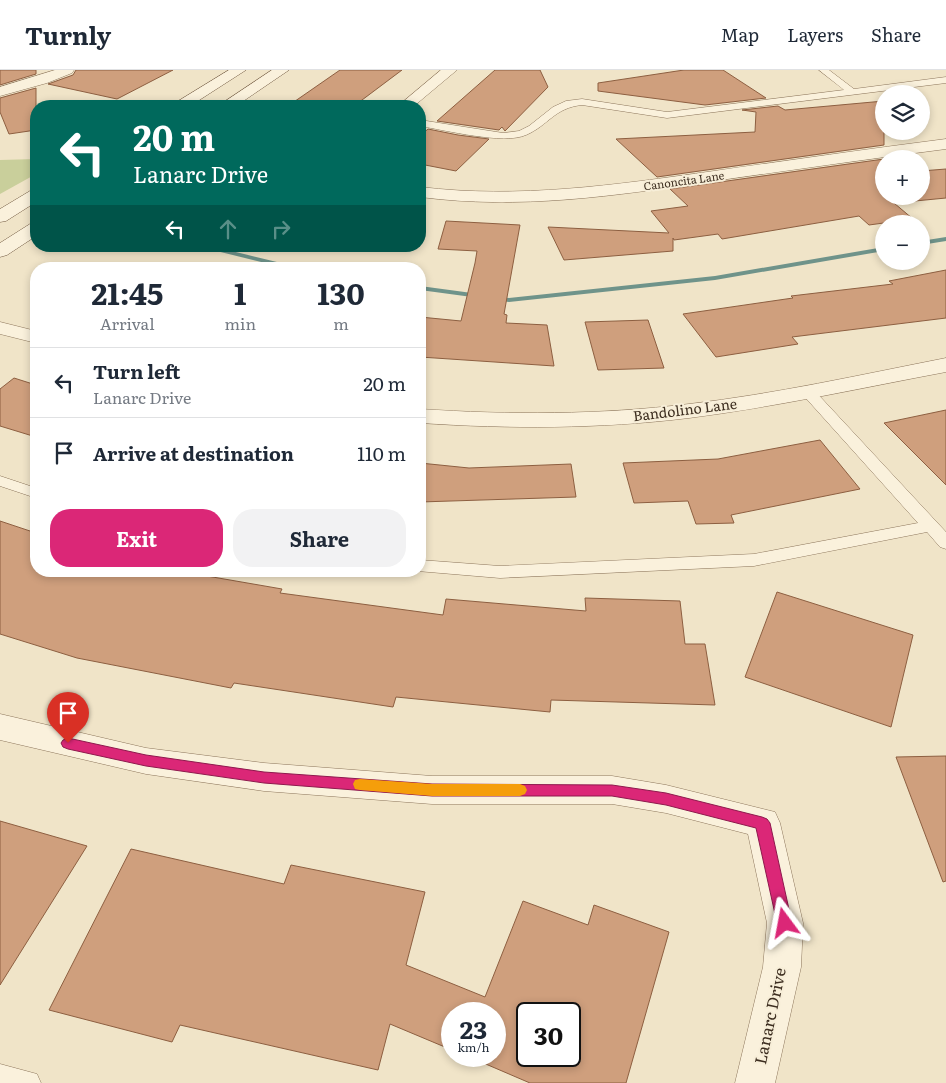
<!DOCTYPE html>
<meta charset="utf-8">
<style>
:root{--surface:#fff;--page:#f2f2f3;--text:#1f2937;--muted:#747a83;--line:#e0e1e3;--accent:#db2777}
body{margin:0;font-family:Literata,serif;background:var(--page);color:var(--text);height:100vh;display:flex;flex-direction:column;font-size:19px;white-space:nowrap}
*{box-sizing:border-box;margin:0}
p{font-size:16px;color:var(--muted)}
.icon{flex:none;width:28px;height:28px;fill:none;stroke:currentColor;stroke-width:2;stroke-linecap:round;stroke-linejoin:round}
.map{position:relative;flex:1;overflow:hidden}
.panel{position:absolute;left:30px;top:192px;width:396px;height:315px;display:flex;flex-direction:column;background:var(--surface);border-radius:20px;box-shadow:0 2px 8px #0003}
.panel>*{flex:none}
.banner{position:absolute;left:30px;top:30px;width:396px;height:152px;border-radius:20px;box-shadow:0 2px 8px #0003;background:#00695c;color:#fff;overflow:hidden}
.buttons{position:absolute;left:875px;top:15px;display:grid;gap:10px}
.buttons a{display:grid;place-items:center;width:55px;height:55px;border-radius:50%;background:var(--surface);box-shadow:0 2px 8px #0003;font-size:25px}
.speed{position:absolute;left:441px;top:932px;display:flex;gap:10px;font-size:25px;font-weight:700;text-align:center}
.speed>*{display:grid;place-content:center;width:65px;height:65px;border-radius:50%;background:var(--surface);box-shadow:0 2px 8px #0003;line-height:1}
.speed small{font-size:12px;font-weight:400}
.speed .limit{border:2px solid #111;border-radius:8px;background:#fff;color:#111}
.pin{position:absolute;display:grid;place-items:center;width:42px;height:42px;color:#fff;margin:-51px -21px;border-radius:50% 50% 50% 0;rotate:-45deg;box-shadow:0 0 5px #0007}
.pin .icon{rotate:45deg}
.me{position:absolute;width:55px;margin:-28px;rotate:347deg;stroke-linejoin:round;filter:drop-shadow(0 0 4px #0008)}
.turn{display:flex;align-items:center;gap:18px;height:105px;padding:0 20px;font-size:22px}
.turn .icon{width:65px;height:65px;stroke-width:2.5}
.turn b{display:block;font-size:35px;line-height:42px}
.lanes{display:flex;align-items:center;height:48px;padding:0 20px;background:#0003;justify-content:center;gap:25px;direction:ltr}
.lanes .off{opacity:.35}
.eta{display:flex;justify-content:space-evenly;align-items:center;height:85px;text-align:center}
.eta b{font-size:30px;font-weight:700;line-height:35px}
.primary-button{display:flex;gap:10px;margin-top:auto;padding:10px 20px}
.primary-button a{flex:1;height:58px;border-radius:20px;background:var(--accent);color:#fff;font-size:20px;font-weight:700;line-height:58px;text-align:center}
.primary-button a+a{background:var(--page);color:var(--text)}
ul{padding:0;list-style:none}
li{display:flex;align-items:center;gap:15px;height:70px;padding:0 20px;border-top:1px solid var(--line)}
li div{flex:1}
li b{display:block;font-size:19px}
li em{font-style:normal}
header{display:flex;align-items:center;gap:30px;box-sizing:border-box;height:70px;padding:0 25px;background:var(--surface);border-bottom:1px solid var(--line)}
header strong{font-size:24px}
nav{display:flex;gap:28px;margin-inline-start:auto;font-size:18px}
.map>svg:first-child{display:block}
</style>
<header>
<strong>Turnly</strong>
<nav><a>Map</a><a>Layers</a><a>Share</a></nav>
</header>
<div class="map">
<svg width="946" height="1013" viewBox="0 0 946 1013">
<rect width="100%" height="100%" fill="#f0e4c8"/>
<!-- green -->
<path fill="#c9cf9b" d="M36 89V104L0 124V90Z"/>
<g fill="none" stroke-linecap="round" stroke-linejoin="round">
<!-- stream -->
<g fill="#6f938a" fill-rule="evenodd">
<path d="M946 167V171L921 175V171Z"/>
<path d="M196 176H211L306 199H290Z"/>
<path d="M884 177V181L715 210 509 232 420 220V216L509 228 715 206Z"/>
</g>
</g>
<!-- building -->
<g fill="#cf9f7d" stroke="#8d5f41" fill-rule="evenodd">
<path d="M0 0H36V4L0 15Z"/>
<path d="M76 0H173L117 29 48 14 73 5Z"/>
<path d="M340 0H402L354 36H288Z"/>
<path d="M495 0H540L548 17 505 61 502 57 499 60 437 51Z"/>
<path d="M684 0H723L766 28 705 35 598 21V13Z"/>
<path d="M36 18V60L9 64 0 42V28Z"/>
<path d="M884 31V75L657 107 616 69 755 62 756 42 742 40 778 36 785 40Z"/>
<path d="M428 59 458 65 489 69 456 101 420 94V66Z"/>
<path d="M884 89V126H921V101L946 99V128L894 133 913 149 869 155 859 146 722 169 718 164 674 170 673 168V181L564 190 548 157 669 163 651 141 688 136 670 119Z"/>
<path d="M446 151 520 155 504 244 507 245 506 253 547 255 554 296 420 287V247L461 251 475 193 477 181 438 179Z"/>
<path d="M946 200V248L792 267 798 274 716 287 683 244 793 228 791 226 893 214 889 211Z"/>
<path d="M648 250 664 298 598 300 585 252Z"/>
<path d="M14 308 36 315V367L0 356V319Z"/>
<path d="M946 340V415L884 353Z"/>
<path d="M820 370 860 419 731 445 734 453 696 454 688 431 634 433 623 393 718 389Z"/>
<path d="M420 393 469 398 571 394 576 427 420 432Z"/>
<path d="M0 451 36 463V501H178L282 519 280 523 443 545 446 529 586 541 585 528 680 531 685 574H705L715 635 551 630 550 642 396 627 393 637 234 613 231 618 77 588 0 564Z"/>
<path d="M777 522 913 565 891 657 745 607Z"/>
<path d="M946 686V811L943 812 896 687Z"/>
<path d="M0 751 87 776 0 915Z"/>
<path d="M131 779 284 814 291 795 425 822 406 895 485 927 523 831 588 855 594 835 669 862 626 1013H530L467 986H495V944H452V980L390 954 378 1000 180 955 172 972 49 940ZM528 944H570V986H528Z"/>
</g>
<g fill="none" stroke-linecap="round" stroke-linejoin="round">
<defs>
<g id="service">
<path d="M819 0H829L854 19 946 7V13L667 48 582 35C554 38 549 55 526 65 504 75 445 60 420 56V50L503 63 519 61 529 56 553 37 566 31 582 29 667 42 844 20Z"/>
<path d="M808 318 813 319 946 462V479L940 477 927 462 754 496 500 508 417 501H420V490L500 496 754 484 918 453 803 325 801 322 803 319Z"/>
<path d="M0 406 36 418V428L0 416Z"/>
<path d="M0 994 37 1004 41 1013H0Z"/>
</g>
<g id="minor">
<path d="M55 0H74L72 3 47 13 0 26V17Z"/>
<path d="M441 0H457L414 36H398Z"/>
<path d="M946 69V79C868 89 791 100 714 111 614 126 520 140 420 127V117C519 129 615 115 714 101 791 90 868 79 946 69Z"/>
<path d="M0 252 36 261V273L0 264Z"/>
<path d="M946 288V302C861 318 775 337 689 348 599 359 510 359 420 353V339C510 345 599 345 689 334 775 324 860 305 946 288Z"/>
<path d="M0 644 146 678 264 693 432 706H612L666 715 775 742 780 753 803 853 801 897 775 1013H735L763 897 767 853 748 764 666 743 612 734H432L264 721 146 704 0 670Z"/>
</g>
<g id="secondary">
<path d="M229 0H246L190 36H172L175 33Z"/>
<path d="M272 0H289L236 36H218Z"/>
<path d="M36 120V132L6 151 0 152V139L30 121Z"/>
<path d="M36 153V166L7 185 0 187V173L30 154Z"/>
</g>
</defs>
<!-- service casing -->
<use href="#service" stroke="#8d765c" stroke-width="1"/>
<!-- minor casing -->
<use href="#minor" stroke="#8d765c" stroke-width="1"/>
<!-- secondary casing -->
<use href="#secondary" stroke="#6f573f" stroke-width="1"/>
<!-- service -->
<use href="#service" fill="#faf1dc" fill-rule="evenodd"/>
<!-- minor -->
<use href="#minor" fill="#faf1dc" fill-rule="evenodd"/>
<!-- secondary -->
<use href="#secondary" fill="#faf1dc" fill-rule="evenodd"/>
</g>
<!-- route -->
<path fill="#db2777" stroke="#8e194d" d="M68 668 146 685 264 702 432 714 612 715 666 723 762 747 767 749 770 753 792 853 790 858 785 860 779 858 777 853 756 758 666 735 612 726H432L264 713 146 696 68 679 63 677 61 673 63 670Z"/>
<!-- slow -->
<path fill="#f59e0b" d="M360 709 432 714H520L525 716 527 720 525 724 520 726H432L360 720 355 719 353 714 355 710Z"/>
<g text-anchor="middle" stroke-width="4" stroke-linejoin="round" paint-order="stroke">
<!-- far-street labels -->
<g font-size="11" fill="#3d2e20" stroke="#f7eed8">
<text transform="translate(684 111) rotate(-8)" y="4">Canoncita Lane</text>
</g>
<!-- street labels -->
<g font-size="14" fill="#3d2e20" stroke="#f7eed8">
<text transform="translate(685 340) rotate(-7)" y="5">Bandolino Lane</text>
</g>
<!-- near-street labels -->
<g font-size="16" fill="#3d2e20" stroke="#f7eed8">
<text transform="translate(770 946) rotate(-78)" y="6">Lanarc Drive</text>
</g>
</g>
</svg>
<div class="buttons">
<a><svg class="icon" aria-label="layers" viewBox="0 0 24 24"><path d="M12 4l9 5-9 5-9-5zM3 14l9 5 9-5"/></svg></a>
<a>+</a>
<a>−</a>
</div>
<div class="speed"><div>23<small>km/h</small></div><div class="limit">30</div></div>
<div class="pin" style="left:68px;top:673px;background:#d93025"><svg class="icon" aria-label="arrive" viewBox="0 0 24 24"><path d="M6 21V4h12l-3 4 3 4H6"/></svg></div>
<svg class="me" style="left:785px;top:853px" viewBox="-20 -20 40 40"><path d="M0-17L14 15 0 8-14 15z" fill="#db2777" stroke="#fff" stroke-width="4"/></svg>
<div class="banner">
<div class="turn"><svg class="icon" aria-label="left" viewBox="0 0 24 24"><path d="M17 20v-9H6M10 6l-5 5 5 5"/></svg><div><b>20 m</b>Lanarc Drive</div></div>
<div class="lanes"><svg class="icon" aria-label="left" viewBox="0 0 24 24"><path d="M17 20v-9H6M10 6l-5 5 5 5"/></svg><svg class="icon off" aria-label="ahead" viewBox="0 0 24 24"><path d="M12 20V5M6 11l6-6 6 6"/></svg><svg class="icon off" aria-label="right" viewBox="0 0 24 24"><path d="M7 20v-9h11M14 6l5 5-5 5"/></svg></div>
</div>
<section class="panel">
<div class="eta">
<div><b>21:45</b><p>Arrival</p></div>
<div><b>1</b><p>min</p></div>
<div><b>130</b><p>m</p></div>
</div>
<ul>
<li><svg class="icon" aria-label="left" viewBox="0 0 24 24"><path d="M17 20v-9H6M10 6l-5 5 5 5"/></svg><div><b>Turn left</b><p>Lanarc Drive</p></div><em>20 m</em></li>
<li><svg class="icon" aria-label="arrive" viewBox="0 0 24 24"><path d="M6 21V4h12l-3 4 3 4H6"/></svg><div><b>Arrive at destination</b></div><em>110 m</em></li>
</ul>
<div class="primary-button"><a>Exit</a><a>Share</a></div>
</section>
</div>
